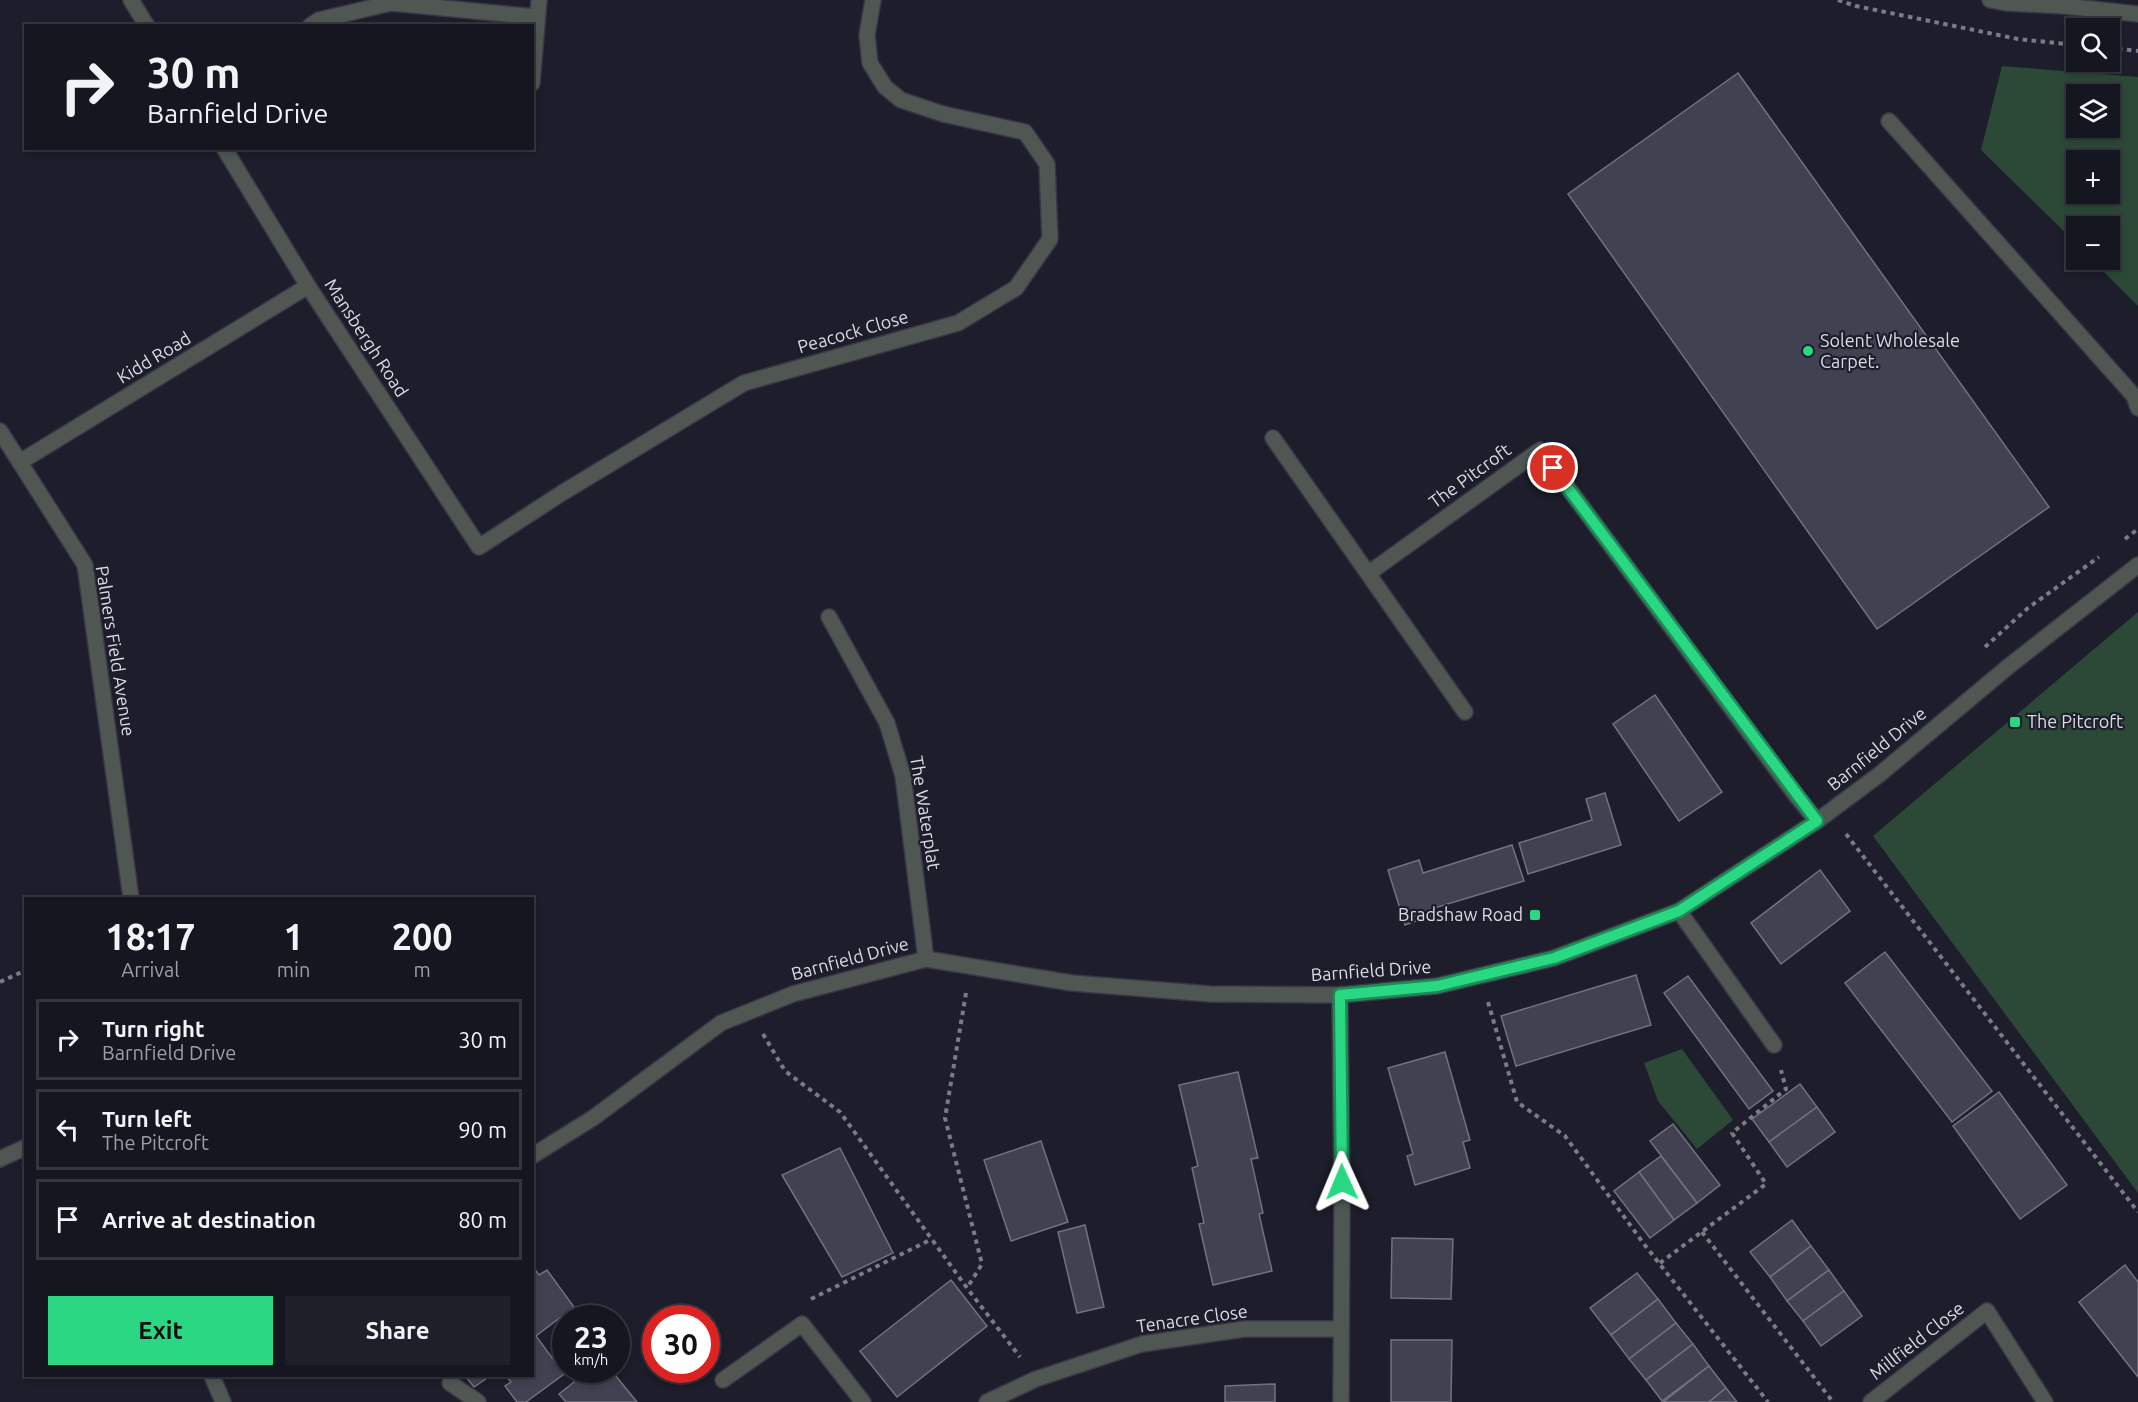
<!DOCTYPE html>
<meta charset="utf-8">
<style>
:root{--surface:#161620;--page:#1f1f29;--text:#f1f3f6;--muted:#9e9fa5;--line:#35353e;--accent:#2ad884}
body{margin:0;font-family:Ubuntu,sans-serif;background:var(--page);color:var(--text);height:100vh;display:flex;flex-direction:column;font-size:22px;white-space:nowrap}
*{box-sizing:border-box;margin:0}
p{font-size:20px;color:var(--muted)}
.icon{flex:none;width:33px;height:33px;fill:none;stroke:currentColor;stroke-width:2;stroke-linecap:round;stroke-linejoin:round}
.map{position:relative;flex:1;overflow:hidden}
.side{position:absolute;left:24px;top:897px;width:510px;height:480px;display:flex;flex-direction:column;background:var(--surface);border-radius:0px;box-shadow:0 3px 9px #0003,0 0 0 2px var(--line)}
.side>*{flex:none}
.guide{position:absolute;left:24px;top:24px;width:510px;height:126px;border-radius:0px;box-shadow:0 3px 9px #0003,0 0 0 2px var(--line);background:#161620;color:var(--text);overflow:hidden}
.controls{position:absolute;left:2066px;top:18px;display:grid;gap:12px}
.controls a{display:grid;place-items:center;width:54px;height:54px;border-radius:0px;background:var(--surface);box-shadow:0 3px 9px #0003,0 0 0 2px var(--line);font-size:30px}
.speed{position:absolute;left:552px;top:1305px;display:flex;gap:12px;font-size:30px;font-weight:700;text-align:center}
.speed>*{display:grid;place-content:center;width:78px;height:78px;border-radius:50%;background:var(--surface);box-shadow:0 3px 9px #0003,0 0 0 2px var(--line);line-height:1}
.speed small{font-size:15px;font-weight:400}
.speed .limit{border:9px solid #d22;background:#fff;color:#111}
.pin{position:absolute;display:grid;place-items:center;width:51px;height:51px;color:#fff;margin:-26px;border:3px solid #fff;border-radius:50%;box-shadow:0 2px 6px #0007}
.me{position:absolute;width:66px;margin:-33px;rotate:359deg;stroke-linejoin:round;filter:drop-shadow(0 0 4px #0008)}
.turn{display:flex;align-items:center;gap:21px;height:126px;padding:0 24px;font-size:27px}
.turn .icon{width:78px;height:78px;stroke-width:2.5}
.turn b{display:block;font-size:42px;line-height:51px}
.eta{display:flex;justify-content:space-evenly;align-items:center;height:102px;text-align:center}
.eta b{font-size:36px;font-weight:700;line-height:42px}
.button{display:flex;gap:12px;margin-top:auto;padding:12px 24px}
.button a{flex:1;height:69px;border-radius:0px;background:var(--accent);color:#111;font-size:24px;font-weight:700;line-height:69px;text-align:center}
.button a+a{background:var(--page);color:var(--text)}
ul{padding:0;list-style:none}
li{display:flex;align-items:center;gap:18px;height:81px;margin:0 12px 9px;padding:0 12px;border:3px solid var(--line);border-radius:0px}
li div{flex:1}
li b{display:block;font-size:22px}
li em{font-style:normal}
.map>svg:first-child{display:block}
</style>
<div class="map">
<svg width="2138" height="1402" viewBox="0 0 2138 1402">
<rect width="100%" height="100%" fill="#1d1d2b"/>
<!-- green -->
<g fill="#2c4937" fill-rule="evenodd">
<path d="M2002 66 2138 77V306L2092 260H2109V226H2076V243L1981 150ZM2076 94H2109V128H2076ZM2076 160H2109V194H2076Z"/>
<path d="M2138 612V1193L1873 836Z"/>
<path d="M1682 1049 1733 1120 1697 1149 1658 1101 1644 1063Z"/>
</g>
<!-- building -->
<g fill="#414151" stroke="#717182" stroke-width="1.5">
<path d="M1738 73 2049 507 1877 629 1568 194Z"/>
<path d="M1655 695 1722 792 1679 821 1613 724Z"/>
<path d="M1605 793 1621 845 1528 874 1519 843 1592 820 1586 799Z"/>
<path d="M1512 845 1524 881 1431 909 1433 915 1405 925 1388 870 1419 860 1423 873Z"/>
<path d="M1820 870 1850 911 1781 964 1751 923Z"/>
<path d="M1885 952 1992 1091 1952 1122 1845 983Z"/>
<path d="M1636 975 1651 1025 1516 1066 1501 1016Z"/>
<path d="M1688 976 1773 1091 1749 1109 1664 993Z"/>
<path d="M1445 1052 1470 1140 1463 1142 1470 1168 1415 1185 1407 1156 1413 1154 1388 1068Z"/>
<path d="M1238 1072 1258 1158 1251 1159 1263 1213 1259 1214 1272 1271 1213 1285 1199 1224 1204 1223 1192 1168 1198 1166 1179 1085Z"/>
<path d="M1800 1084 1817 1107 1769 1142 1752 1119Z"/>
<path d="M1999 1092 2067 1185 2020 1219 1953 1126Z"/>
<path d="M1817 1107 1835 1132 1787 1167 1769 1142Z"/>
<path d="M1673 1124 1720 1185 1697 1203 1650 1141Z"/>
<path d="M1041 1141 1068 1222 1011 1241 984 1160Z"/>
<path d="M840 1148 893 1253 842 1277 782 1175Z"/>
<path d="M1661 1156 1697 1203 1674 1220 1639 1172Z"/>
<path d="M1639 1172 1674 1220 1650 1238 1614 1191Z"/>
<path d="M1792 1220 1811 1246 1770 1277 1750 1252Z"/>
<path d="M1085 1225 1104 1307 1077 1313 1058 1232Z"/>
<path d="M1392 1238 1453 1239 1451 1299 1391 1298Z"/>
<path d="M1811 1246 1829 1270 1787 1301 1770 1277Z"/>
<path d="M2125 1265 2138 1282V1377L2079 1302Z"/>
<path d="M534 1268 539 1275 547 1270 574 1307 536 1336 564 1374 526 1402H517L505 1386 511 1382 506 1376H532Z"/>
<path d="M1829 1270 1844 1291 1803 1321 1787 1301Z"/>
<path d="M1637 1273 1658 1299 1611 1335 1590 1308Z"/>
<path d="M951 1280 987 1326 897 1397 860 1351Z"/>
<path d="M1844 1291 1862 1316 1821 1346 1803 1321Z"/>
<path d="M1658 1299 1676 1323 1629 1359 1611 1335Z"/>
<path d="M1676 1323 1693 1344 1646 1380 1629 1359Z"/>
<path d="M1391 1340H1452L1451 1402H1391Z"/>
<path d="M1693 1344 1709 1366 1662 1401 1646 1380Z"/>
<path d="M1709 1366 1726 1388 1709 1402H1663Z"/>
<path d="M589 1370H611L637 1402H566L559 1394Z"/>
<path d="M465 1376H490L474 1387Z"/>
<path d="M1275 1384V1402H1225V1386Z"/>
<path d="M1726 1388 1737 1402H1709Z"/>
</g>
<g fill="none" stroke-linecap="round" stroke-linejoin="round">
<defs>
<g id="service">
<path d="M873 0 867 35 870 63 885 87 901 100 943 114"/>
<path d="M1889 121 2134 396 2138 408"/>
<path d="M1273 438 1465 712"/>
<path d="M1679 911 1774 1045"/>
<path d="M0 1159 26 1147"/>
<path d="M1987 1311 2045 1402"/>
<path d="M450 1383 478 1402"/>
</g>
<g id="minor">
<path d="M131 0 147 26"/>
<path d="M310 26 319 20 391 3 537 17"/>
<path d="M532 83 539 0"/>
<path d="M224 148 308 286 479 547 562 493 744 383 958 323 1016 288 1050 239 1047 164 1025 132 943 114"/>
<path d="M0 431 85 565 131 898"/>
<path d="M20 462 308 286"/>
<path d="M1369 573 1540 450 1797 797 1817 821"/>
<path d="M829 617 887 723 903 776 926 959"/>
<path d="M1340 995 1342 1205 1341 1402"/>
<path d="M532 1156 593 1118 721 1023 793 994 926 959 1072 983 1210 994 1340 995 1437 986 1554 958 1679 911 1817 821 1880 774 2009 666 2138 565"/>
<path d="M212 1376 223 1402"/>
<path d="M723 1380 802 1324 863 1402"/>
<path d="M987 1402 1036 1379 1142 1344 1244 1329H1340"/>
<path d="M1871 1402 1987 1311"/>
</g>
<path id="tertiary" d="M1990 0 2006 3 2064 6 2138 14"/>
</defs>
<!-- service casing -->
<use href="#service" stroke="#383845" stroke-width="18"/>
<!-- minor casing -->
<use href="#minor" stroke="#383845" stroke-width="18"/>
<!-- tertiary casing -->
<use href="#tertiary" stroke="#383845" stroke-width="18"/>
<!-- path -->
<g stroke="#7b7b87" stroke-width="4" stroke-dasharray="4.5 4.5" stroke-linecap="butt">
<path d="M1838 0 1856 6 2018 39 2076 45"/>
<path d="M2109 48 2138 51"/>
<path d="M2125 539 2138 529"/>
<path d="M1985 647 2028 608 2099 557"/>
<path d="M1846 834 2138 1212"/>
<path d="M0 982 26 970"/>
<path d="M966 993 945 1118 982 1264 967 1288"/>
<path d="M1488 1002 1517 1102 1565 1136 1644 1244 1768 1402"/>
<path d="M763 1034 785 1071 840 1112 967 1288 1020 1357"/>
<path d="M1702 1232 1833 1402"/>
<path d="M1660 1263 1766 1184 1732 1133 1786 1089 1781 1070"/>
<path d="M811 1299 932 1239"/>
</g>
<!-- service -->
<use href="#service" stroke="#505753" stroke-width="15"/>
<!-- minor -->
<use href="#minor" stroke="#505753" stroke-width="15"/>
<!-- tertiary -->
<use href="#tertiary" stroke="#505753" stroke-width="15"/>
</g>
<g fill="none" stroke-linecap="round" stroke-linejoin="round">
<defs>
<path id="route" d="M1342 1182 1340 995 1437 986 1554 958 1679 911 1817 821 1553 468"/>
</defs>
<!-- route casing -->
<use href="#route" stroke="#1b8c56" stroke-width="15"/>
<!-- route -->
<use href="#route" stroke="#2ad884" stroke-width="10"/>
</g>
<!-- markers -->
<g fill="#2ad884" stroke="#1d1d2b" stroke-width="2">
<circle cx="1808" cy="351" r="6"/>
<rect x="2009" y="716" width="12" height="12" rx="3"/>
<rect x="1529" y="909" width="12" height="12" rx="3"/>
</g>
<g text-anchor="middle" stroke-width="4.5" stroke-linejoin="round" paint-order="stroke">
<!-- street labels -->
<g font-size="18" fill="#dbdbe5" stroke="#1d1d2b">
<text transform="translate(853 332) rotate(-16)" y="6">Peacock Close</text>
<text transform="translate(366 338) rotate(57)" y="6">Mansbergh Road</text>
<text transform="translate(154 358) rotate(-31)" y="6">Kidd Road</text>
<text transform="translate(1470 476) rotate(-36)" y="6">The Pitcroft</text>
<text transform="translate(115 651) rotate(81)" y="6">Palmers Field Avenue</text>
<text transform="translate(1877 749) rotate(-39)" y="6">Barnfield Drive</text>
<text transform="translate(925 813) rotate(81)" y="6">The Waterplat</text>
<text transform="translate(850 959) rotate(-15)" y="6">Barnfield Drive</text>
<text transform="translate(1371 971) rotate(-4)" y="6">Barnfield Drive</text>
<text transform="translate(1192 1319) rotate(-8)" y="6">Tenacre Close</text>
<text transform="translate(1917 1341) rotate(-38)" y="6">Millfield Close</text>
</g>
<!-- poi labels -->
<g font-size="18" fill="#dbdbe5" stroke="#1d1d2b" text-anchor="start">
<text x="1820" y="347">Solent Wholesale<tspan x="1820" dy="21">Carpet.</tspan></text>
<text x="2027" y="728">The Pitcroft</text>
<text x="1523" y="921" text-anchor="end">Bradshaw Road</text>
</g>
</g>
</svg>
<div class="controls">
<a><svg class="icon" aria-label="search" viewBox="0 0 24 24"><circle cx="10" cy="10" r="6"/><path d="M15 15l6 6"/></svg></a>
<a><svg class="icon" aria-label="layers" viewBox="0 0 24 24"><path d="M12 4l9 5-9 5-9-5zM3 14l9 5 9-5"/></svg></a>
<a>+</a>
<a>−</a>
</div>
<div class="speed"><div>23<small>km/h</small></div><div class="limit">30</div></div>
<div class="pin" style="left:1553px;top:468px;background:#d93025"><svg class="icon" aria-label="arrive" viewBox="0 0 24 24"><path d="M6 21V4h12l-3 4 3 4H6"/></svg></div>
<svg class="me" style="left:1342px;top:1182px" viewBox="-20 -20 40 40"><path d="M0-17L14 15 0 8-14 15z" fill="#2ad884" stroke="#fff" stroke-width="4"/></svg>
<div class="guide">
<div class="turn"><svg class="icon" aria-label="right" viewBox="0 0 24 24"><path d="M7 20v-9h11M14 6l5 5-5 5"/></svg><div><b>30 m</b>Barnfield Drive</div></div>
</div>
<section class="side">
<div class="eta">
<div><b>18:17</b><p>Arrival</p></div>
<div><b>1</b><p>min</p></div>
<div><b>200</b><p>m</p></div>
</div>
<ul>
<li><svg class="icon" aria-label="right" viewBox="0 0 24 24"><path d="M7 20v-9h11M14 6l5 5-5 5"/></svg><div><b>Turn right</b><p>Barnfield Drive</p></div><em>30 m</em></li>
<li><svg class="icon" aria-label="left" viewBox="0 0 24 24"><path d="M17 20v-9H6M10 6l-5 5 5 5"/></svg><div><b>Turn left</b><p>The Pitcroft</p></div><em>90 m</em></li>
<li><svg class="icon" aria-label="arrive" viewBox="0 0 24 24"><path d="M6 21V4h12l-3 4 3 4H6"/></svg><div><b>Arrive at destination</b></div><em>80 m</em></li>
</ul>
<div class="button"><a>Exit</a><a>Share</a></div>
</section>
</div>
